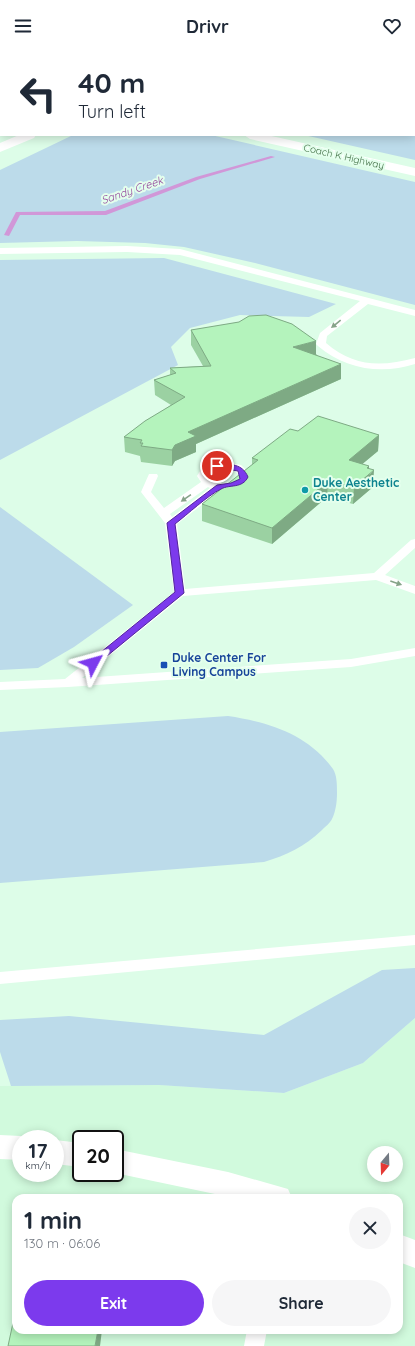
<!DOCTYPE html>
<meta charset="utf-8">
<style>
:root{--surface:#fff;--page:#f6f6f7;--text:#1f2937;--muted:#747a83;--accent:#7c3aed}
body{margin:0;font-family:Quicksand,sans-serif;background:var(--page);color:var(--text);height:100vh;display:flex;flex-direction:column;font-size:15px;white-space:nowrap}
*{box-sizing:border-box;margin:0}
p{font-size:13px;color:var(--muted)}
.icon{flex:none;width:22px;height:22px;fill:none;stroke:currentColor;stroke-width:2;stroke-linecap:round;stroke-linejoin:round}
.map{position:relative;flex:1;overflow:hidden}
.drawer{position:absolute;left:12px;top:1142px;width:391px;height:140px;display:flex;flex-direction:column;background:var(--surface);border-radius:12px;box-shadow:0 2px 10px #0003}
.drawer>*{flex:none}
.banner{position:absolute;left:0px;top:0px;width:415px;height:84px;box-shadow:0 2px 10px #0003;background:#fff;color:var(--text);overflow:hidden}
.needle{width:26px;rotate:199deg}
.fabs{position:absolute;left:367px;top:1094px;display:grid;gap:8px}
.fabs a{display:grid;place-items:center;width:36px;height:36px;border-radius:50%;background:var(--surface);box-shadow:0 2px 10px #0003;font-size:20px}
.speed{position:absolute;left:12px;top:1078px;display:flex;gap:8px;font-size:20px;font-weight:700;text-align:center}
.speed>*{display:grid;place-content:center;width:52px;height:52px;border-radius:50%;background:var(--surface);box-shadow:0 2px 10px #0003;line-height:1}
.speed small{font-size:10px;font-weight:400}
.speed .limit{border:2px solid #111;border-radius:6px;background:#fff;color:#111}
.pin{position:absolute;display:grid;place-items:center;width:34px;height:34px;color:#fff;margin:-17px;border:2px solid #fff;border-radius:50%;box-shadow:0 1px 4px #0007}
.me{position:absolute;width:44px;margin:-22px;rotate:51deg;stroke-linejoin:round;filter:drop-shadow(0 0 3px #0008)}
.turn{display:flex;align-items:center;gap:14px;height:84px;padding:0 12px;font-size:18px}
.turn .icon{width:52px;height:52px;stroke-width:2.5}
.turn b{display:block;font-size:28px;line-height:34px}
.round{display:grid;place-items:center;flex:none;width:42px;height:42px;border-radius:21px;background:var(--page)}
.headline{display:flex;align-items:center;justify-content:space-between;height:68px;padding:0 12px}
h1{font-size:24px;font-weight:800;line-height:30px}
.button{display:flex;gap:8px;margin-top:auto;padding:8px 12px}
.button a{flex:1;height:46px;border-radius:24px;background:var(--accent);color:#fff;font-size:16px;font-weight:800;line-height:46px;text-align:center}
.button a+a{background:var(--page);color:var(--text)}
header{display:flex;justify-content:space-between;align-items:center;height:52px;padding:0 12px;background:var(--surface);font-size:18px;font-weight:800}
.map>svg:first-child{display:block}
</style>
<header><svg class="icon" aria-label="menu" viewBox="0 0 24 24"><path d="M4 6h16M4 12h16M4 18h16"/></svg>Drivr<svg class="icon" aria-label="heart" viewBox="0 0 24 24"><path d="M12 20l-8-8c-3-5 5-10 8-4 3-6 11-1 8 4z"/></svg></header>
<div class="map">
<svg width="415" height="1294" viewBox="0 0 415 1294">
<rect width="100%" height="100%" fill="#ddfde8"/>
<!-- residential -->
<path fill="#d1fadd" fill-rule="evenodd" d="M415 966V1294H0V1034L159 1033 284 1041 363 1011ZM21 1087H55V1121H21ZM81 1087H115V1121H81ZM374 1101H396V1123H374ZM16 1146H399V1278H16Z"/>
<!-- green -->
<g fill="#bcdbea">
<path d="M231 0H415V108L304 83H414V1H229Z"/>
<path d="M73 83H211L415 130V253L255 211 184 195 145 191 77 189 0 191V118Z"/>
<path d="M164 206 336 252 309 265 240 263 190 276 171 295 178 313 0 408V208Z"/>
<path d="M0 455 133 553 74 595 38 616 0 618Z"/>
<path d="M228 664C268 670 308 682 333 717 337 723 337 733 337 741 337 749 336 759 332 767 330 771 325 775 322 778 304 795 287 803 264 810L0 831V680Z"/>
<path d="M415 916V966L363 1011 284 1041 159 1033 11 1034 0 1000V968L69 964 264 983 382 918Z"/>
</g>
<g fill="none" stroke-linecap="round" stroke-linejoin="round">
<!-- stream -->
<g fill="#d197d8" fill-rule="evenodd">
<rect x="414" y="31" width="1" height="2"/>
<path d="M271 104 275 105 200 127 106 163H20L9 184 4 183 16 160 105 159 196 125Z"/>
</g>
<!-- path -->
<path stroke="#98d79f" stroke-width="1.5" stroke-dasharray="0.5 2" stroke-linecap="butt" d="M132 0 142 1"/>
<!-- service -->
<g fill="#fff" fill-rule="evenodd">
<path d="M127 194 180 197 415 258V264L368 252 327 284 326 291C354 315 381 315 415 306V312C381 323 345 317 318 294L316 292 320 281 360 249 180 203 127 200 0 202V196Z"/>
<path d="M224 410 241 413 249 421 248 428 237 435 221 438 177 472 185 537 374 521 411 488 415 487V496L385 523 415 534V542L376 528 183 544 82 626 351 607 415 596V604L351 615 68 635 0 638V630L65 627 174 540 165 471 141 440 149 422H157L158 424 151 440 164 456 201 430 197 424 202 416ZM224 416 234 418 238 422V427C228 432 215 434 207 424L210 420ZM208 435 210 436 172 465 170 462Z"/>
<path d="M415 883V893L0 932V920Z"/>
<path d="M247 1278H267L264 1294H244Z"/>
</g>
<!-- minor -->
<g fill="#fff" fill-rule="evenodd">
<path d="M0 1083 21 1084 30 1087H21V1108L0 1107Z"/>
<path d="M55 1088 81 1091V1115L55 1112Z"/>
<path d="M115 1097 228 1120 288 1137 292 1146H234L115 1121Z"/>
<path d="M399 1182 415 1188V1216L399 1210Z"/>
</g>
<!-- secondary -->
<g fill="#fff" fill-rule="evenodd">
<rect x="0" y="22" width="1" height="8"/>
<path d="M19 83H36L34 86 0 100V91Z"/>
<path d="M244 83H267L415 116V124L250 87Z"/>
</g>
</g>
<!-- wall -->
<g fill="#9bd1a2">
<path d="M191 278 316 302 341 327 196 392V400L175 409 172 414 141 410 140 404 125 400 124 385 171 353 155 343 154 328 170 323V316L203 314 191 293Z"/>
<path d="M298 379 379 383 378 399 362 412 369 417 373 435 353 452 327 445 272 492 202 469V452L252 413V406Z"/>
</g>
<!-- shaded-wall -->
<g fill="#7eaa84">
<path d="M316 289V304L293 295Z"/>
<path d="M341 312V327L196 392V400L175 409 172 414V398L175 393 188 380Z"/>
<path d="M379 383 378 399 348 424 349 408Z"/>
<path d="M369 414V423L374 418 373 435 353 452 354 435 367 416Z"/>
<path d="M328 429 327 445 272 492V476Z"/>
<path d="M98 1278H102L100 1294H95Z"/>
</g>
<!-- building -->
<g fill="#b4f3bc" stroke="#7eaa84">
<path d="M266 263 292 272 316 289 293 295 341 312 188 380 196 384 175 393 172 398 141 394 143 391H140L142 388 124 385 145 369 185 345 154 328 176 321 170 316 211 314 191 278 239 270 249 264Z"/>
<path d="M318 364 379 383 349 408 369 414 367 416 374 418 354 435 328 429 272 476 202 452 258 408 252 406 290 377 298 379Z"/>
<path d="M16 1257V1278H98L95 1294H8Z"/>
</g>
<!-- one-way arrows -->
<defs><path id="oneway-solid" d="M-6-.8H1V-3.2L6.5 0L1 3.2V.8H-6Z"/></defs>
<g fill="#86a489">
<use href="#oneway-solid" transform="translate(336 272) rotate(141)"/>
<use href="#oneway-solid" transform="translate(186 446) rotate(145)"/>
<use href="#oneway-solid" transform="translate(396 531) rotate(19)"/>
</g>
<!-- route -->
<path fill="#7c3aed" stroke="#51269a" d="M217 411C231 413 242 411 248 425 242 437 230 432 221 437 207 444 188 462 175 472L184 541 96 613H90V609L175 540 167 471 217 433 231 431 240 427 238 419 214 415V412Z"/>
<!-- markers -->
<circle fill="#0f9aa8" stroke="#e4ffed" stroke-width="1.5" cx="305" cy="438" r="4"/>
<rect fill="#1a4fb4" stroke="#e4ffed" stroke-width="1.5" x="160" y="609" width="8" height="8" rx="2"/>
<g text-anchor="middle" stroke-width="4" stroke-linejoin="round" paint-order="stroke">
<!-- far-street labels -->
<g font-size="10" fill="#457349" stroke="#e4ffed">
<text transform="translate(344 104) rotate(13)" y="4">Coach K Highway</text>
</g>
<!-- far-water labels -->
<g font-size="11" font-style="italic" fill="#94469c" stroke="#e4ffed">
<text transform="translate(132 138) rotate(-19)" y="4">Sandy Creek</text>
</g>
<!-- culture labels -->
<g font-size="12" font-weight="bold" fill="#0d838f" stroke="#e4ffed" text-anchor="start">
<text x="313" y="435">Duke Aesthetic<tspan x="313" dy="14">Center</tspan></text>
</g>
<!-- transit labels -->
<g font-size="12" font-weight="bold" fill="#164399" stroke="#e4ffed" text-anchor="start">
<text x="172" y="610">Duke Center For<tspan x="172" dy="14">Living Campus</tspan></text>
</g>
</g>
</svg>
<div class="fabs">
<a><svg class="needle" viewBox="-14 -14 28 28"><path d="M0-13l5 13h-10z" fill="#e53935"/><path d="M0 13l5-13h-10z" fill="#747a83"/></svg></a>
</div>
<div class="speed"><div>17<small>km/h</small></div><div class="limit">20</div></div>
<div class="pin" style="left:217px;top:414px;background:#d93025"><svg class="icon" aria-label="arrive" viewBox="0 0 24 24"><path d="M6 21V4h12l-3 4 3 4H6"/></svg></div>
<svg class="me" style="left:93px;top:611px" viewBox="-20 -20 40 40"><path d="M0-17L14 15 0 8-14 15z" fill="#7c3aed" stroke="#fff" stroke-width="4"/></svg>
<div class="banner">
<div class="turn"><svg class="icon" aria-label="left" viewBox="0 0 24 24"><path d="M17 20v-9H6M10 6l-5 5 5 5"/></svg><div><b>40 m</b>Turn left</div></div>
</div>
<section class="drawer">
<div class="headline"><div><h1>1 min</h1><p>130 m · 06:06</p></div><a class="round"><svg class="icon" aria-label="close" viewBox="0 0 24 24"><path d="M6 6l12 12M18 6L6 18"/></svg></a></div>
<div class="button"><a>Exit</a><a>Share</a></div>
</section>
</div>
